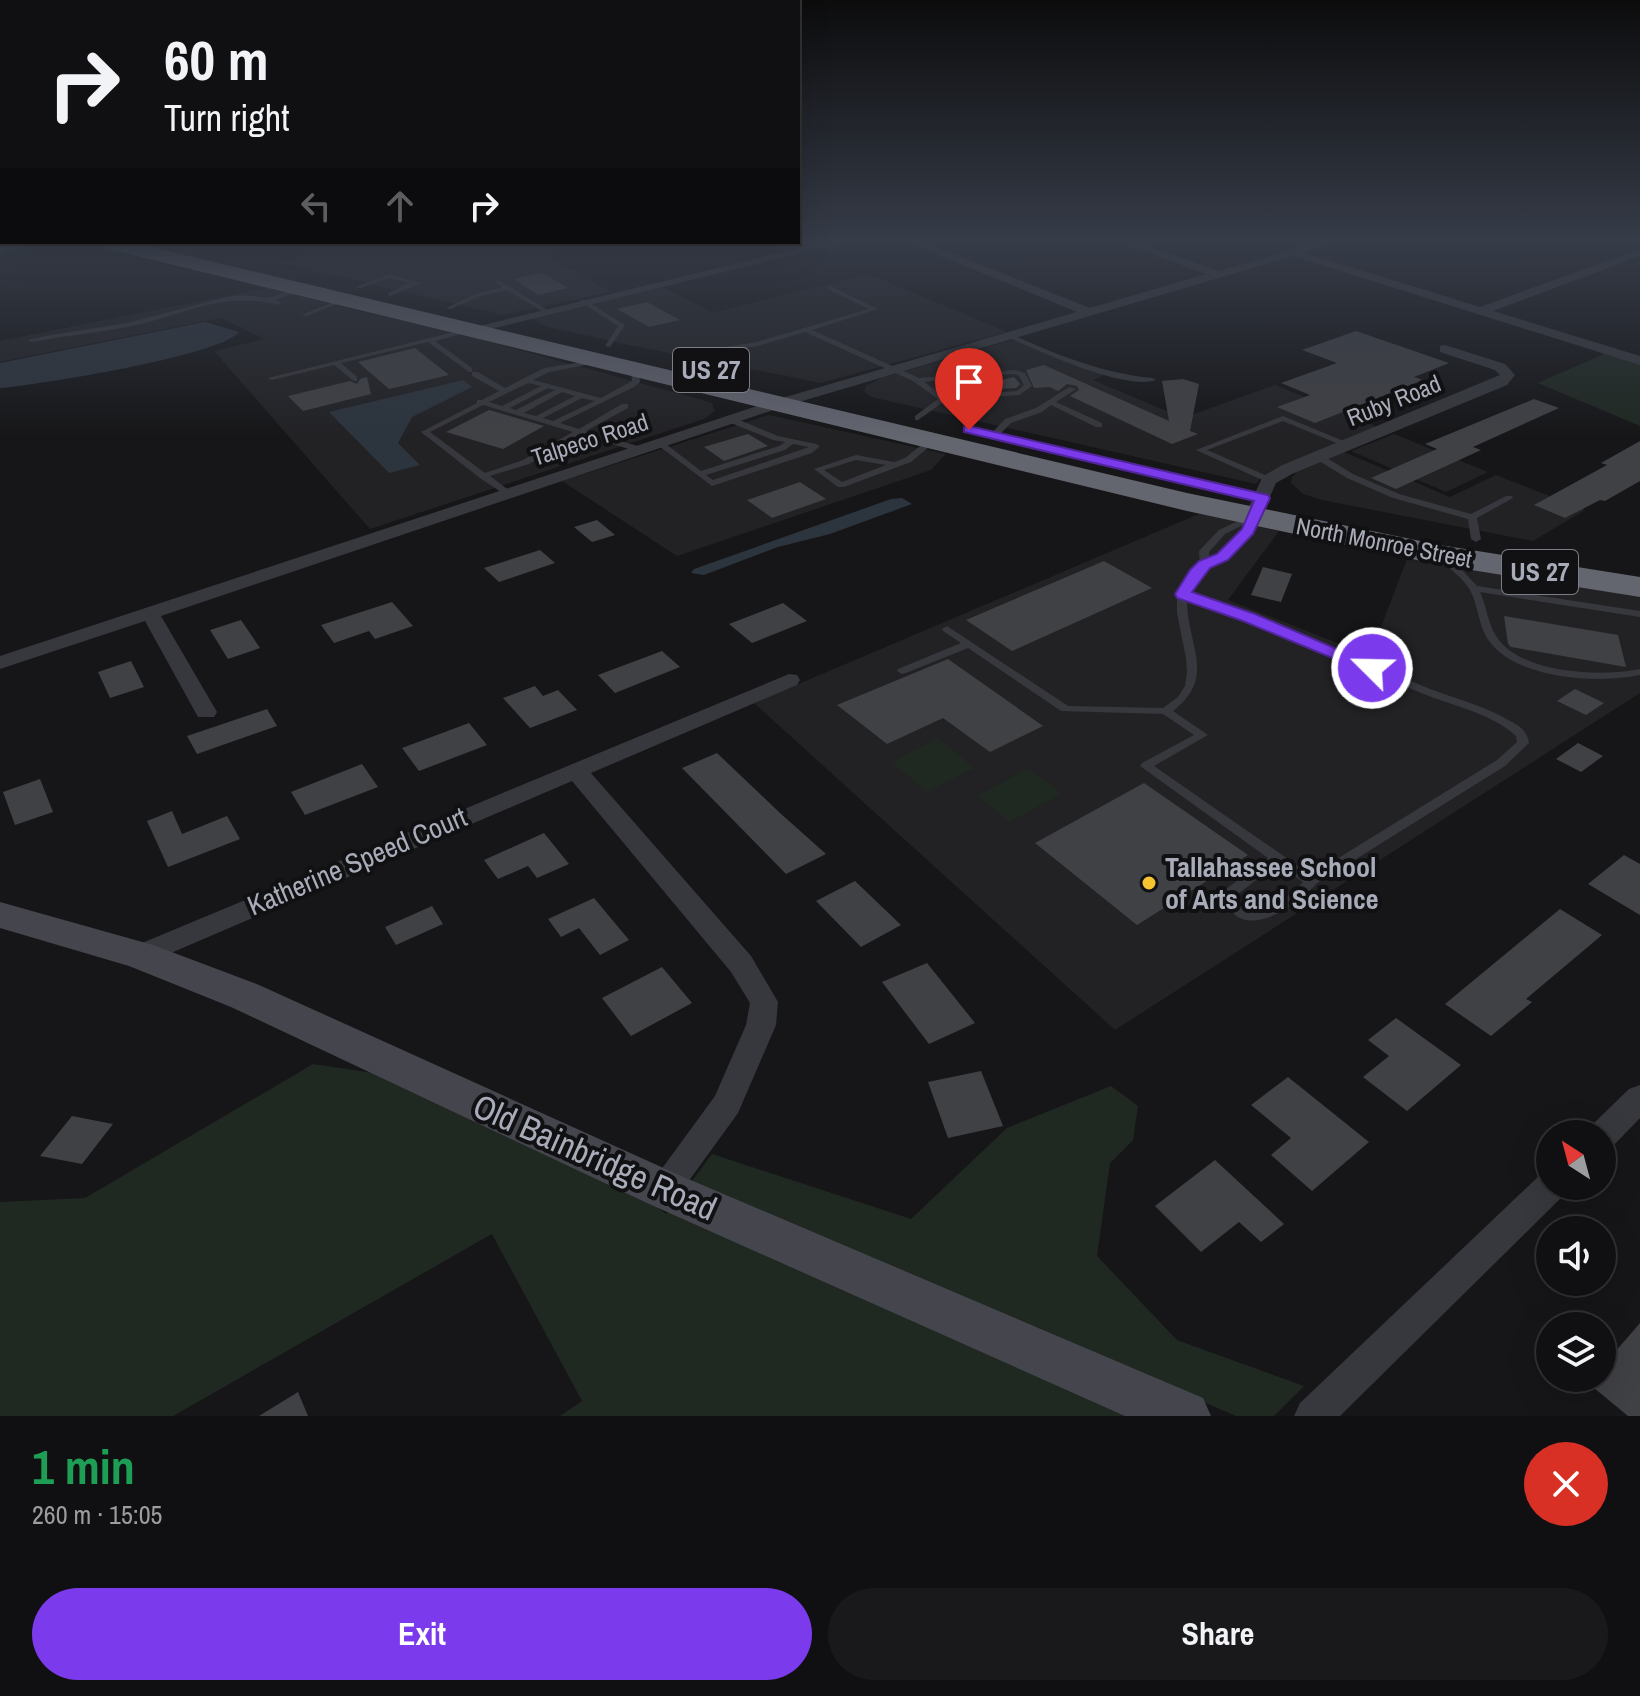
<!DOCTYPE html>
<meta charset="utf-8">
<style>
:root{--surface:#101012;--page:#19191b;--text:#f1f3f6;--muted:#9c9d9f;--line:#303032;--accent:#7c3aed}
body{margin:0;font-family:"Archivo Narrow",sans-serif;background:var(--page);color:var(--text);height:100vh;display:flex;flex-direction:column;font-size:30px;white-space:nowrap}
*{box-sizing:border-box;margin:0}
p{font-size:26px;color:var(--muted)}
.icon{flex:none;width:44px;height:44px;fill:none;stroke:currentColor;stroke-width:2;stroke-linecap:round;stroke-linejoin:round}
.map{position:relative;height:1416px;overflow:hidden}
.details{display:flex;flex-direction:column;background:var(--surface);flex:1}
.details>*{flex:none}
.banner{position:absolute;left:0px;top:0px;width:800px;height:244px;box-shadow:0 8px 32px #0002,0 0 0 2px var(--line);background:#101012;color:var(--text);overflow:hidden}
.needle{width:52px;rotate:324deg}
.fabs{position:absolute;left:1536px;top:1120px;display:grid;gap:16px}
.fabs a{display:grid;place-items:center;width:80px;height:80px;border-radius:50%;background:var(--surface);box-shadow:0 8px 32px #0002,0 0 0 2px var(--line);font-size:40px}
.pin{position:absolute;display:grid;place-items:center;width:68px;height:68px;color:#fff;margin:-82px -34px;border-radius:50% 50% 50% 0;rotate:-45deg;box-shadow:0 0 8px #0007}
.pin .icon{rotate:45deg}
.me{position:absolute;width:88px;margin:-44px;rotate:293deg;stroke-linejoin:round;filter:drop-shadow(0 0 6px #0008)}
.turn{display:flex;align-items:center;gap:28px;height:168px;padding:0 32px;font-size:36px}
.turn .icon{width:104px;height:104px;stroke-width:2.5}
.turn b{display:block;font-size:56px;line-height:68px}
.lanes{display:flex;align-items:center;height:76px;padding:0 32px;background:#0003;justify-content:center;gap:40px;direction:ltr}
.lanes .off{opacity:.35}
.round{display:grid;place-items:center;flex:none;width:84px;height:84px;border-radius:42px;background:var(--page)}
.overview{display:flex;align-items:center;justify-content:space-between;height:136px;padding:0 32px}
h1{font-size:48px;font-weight:700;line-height:60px;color:#1e9e55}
.cta{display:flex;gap:16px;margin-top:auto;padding:16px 32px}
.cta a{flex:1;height:92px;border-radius:48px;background:var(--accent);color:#fff;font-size:32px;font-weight:700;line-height:92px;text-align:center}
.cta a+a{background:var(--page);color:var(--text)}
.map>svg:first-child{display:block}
</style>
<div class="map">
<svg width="1640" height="1416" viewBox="0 0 1640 1416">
<rect width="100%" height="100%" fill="#161618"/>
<!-- built -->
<g fill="#222225">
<path d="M361 242H524L611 292 503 315 277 262Z"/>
<path d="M868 274 1007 332 821 383 624 344 545 326 532 318 660 286 713 313Z"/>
<path d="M271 287 362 312 453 332 706 401 712 403 715 411 704 419 370 529 214 351 264 339 221 318 0 362V341Z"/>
<path d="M1020 338 1104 375 1093 380 1183 418 1275 385 1378 427 1278 467 1262 476 1256 484 871 397 864 391 866 386 881 378Z"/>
<path d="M769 415 946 454 931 470 677 556 562 481Z"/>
<path d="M1394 434 1488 472 1446 492 1351 451Z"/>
<path d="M1344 452 1450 497 1496 475 1585 510 1533 541 1322 500 1303 494 1291 483 1292 477 1297 472Z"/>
<path d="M1201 513 1279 531 1228 600 1370 656 1407 559 1640 594V693L1115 1030 754 703Z"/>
</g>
<!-- green -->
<g fill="#202822">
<path d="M1606 353 1640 364V426L1538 383Z"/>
<path d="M938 738 974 768 927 792 892 762Z"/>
<path d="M1028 769 1062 793 1010 822 977 796Z"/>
<path d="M313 1064 374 1073 653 1204 666 1214 669 1211 1133 1416H560L582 1401 492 1234 173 1416H0V1202L85 1198Z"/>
<path d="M1111 1086 1138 1106 1133 1140 1110 1163 1097 1256 1177 1340 1304 1386 1274 1416H1236L691 1182 712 1154 911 1219 1007 1128Z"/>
</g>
<!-- water -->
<g fill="#2c343d">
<path d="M205 322 239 332C219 356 38 385 0 388V363Z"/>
<path d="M463 380 472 387 412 417 398 443 420 465 389 473 329 412Z"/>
<path d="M902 498 912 504 830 534 778 547 704 575 691 573 694 569 891 499Z"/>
</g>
<!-- building -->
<g fill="#404145">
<path d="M542 273 568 288 538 295 513 279Z"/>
<path d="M647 302 680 320 649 327 617 309Z"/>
<path d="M1356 331 1449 363 1414 377 1423 380 1315 423 1277 407 1310 395 1281 383 1337 363 1302 350Z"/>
<path d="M415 348 449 375 389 389 358 362Z"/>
<path d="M1044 365 1169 421 1162 381 1183 379 1199 384 1190 431 1198 434 1172 444 1070 396 1079 390 1077 386 1067 384 1058 391 1050 387 1034 388 1026 370Z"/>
<path d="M367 377 371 394 303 411 288 396 350 381 357 384 360 379Z"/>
<path d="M1014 377 1020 384 1016 388 979 390 978 385Z"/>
<path d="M1534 399 1559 408 1473 447 1481 450 1396 489 1371 478 1437 449 1425 444Z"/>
<path d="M489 410 544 426 503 449 446 432Z"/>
<path d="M748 434 768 446 724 461 704 447Z"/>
<path d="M1640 441V481L1605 501 1600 500 1565 518 1534 505 1607 465 1601 463Z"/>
<path d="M800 482 826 499 772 518 747 500Z"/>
<path d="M597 520 615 535 592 542 574 527Z"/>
<path d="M540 550 555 563 499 582 484 568Z"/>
<path d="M1104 561 1152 588 1012 651 966 620Z"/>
<path d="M1263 567 1292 574 1281 602 1251 595Z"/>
<path d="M392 602 413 626 375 639 369 631 334 643 321 625Z"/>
<path d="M783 603 807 621 752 643 729 624Z"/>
<path d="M1504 616 1618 635 1626 667 1511 647 1508 644Z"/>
<path d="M241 620 260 648 228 659 210 630Z"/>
<path d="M662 651 680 667 615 693 598 675Z"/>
<path d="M948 659 1043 726 990 752 943 718 887 744 837 705Z"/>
<path d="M131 661 144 687 110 698 98 672Z"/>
<path d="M535 686 543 696 558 690 577 710 530 728 503 698Z"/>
<path d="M1575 689 1604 703 1586 715 1557 701Z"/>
<path d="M267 709 277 726 197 754 187 736Z"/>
<path d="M469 723 487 745 419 771 402 748Z"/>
<path d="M1578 743 1603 756 1581 772 1556 759Z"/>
<path d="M717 753 780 813 826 854 786 874 682 768Z"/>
<path d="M362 764 378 787 305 815 291 792Z"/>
<path d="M40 779 53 812 15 825 3 792Z"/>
<path d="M1144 783 1248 855 1137 925 1035 843Z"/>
<path d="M172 811 182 834 227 816 240 839 168 867 147 821Z"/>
<path d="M544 833 569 864 537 878 528 866 498 879 484 860Z"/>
<path d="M1624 855 1640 864V915L1588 884Z"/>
<path d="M855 881 901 925 861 947 816 901Z"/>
<path d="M594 898 629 940 600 955 579 928 561 937 548 919Z"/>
<path d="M432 906 443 924 396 945 385 927Z"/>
<path d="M1560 909 1602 935 1526 999 1532 1002 1491 1036 1445 1004Z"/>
<path d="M927 963 975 1023 929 1044 882 982Z"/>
<path d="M662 967 692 1003 631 1036 602 998Z"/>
<path d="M1396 1018 1461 1065 1407 1111 1363 1077 1389 1056 1368 1040Z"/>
<path d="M981 1071 1003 1126 948 1138 928 1082Z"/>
<path d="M1288 1077 1369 1142 1312 1191 1271 1155 1291 1138 1251 1105Z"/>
<path d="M72 1116 113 1124 82 1164 40 1156Z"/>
<path d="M1215 1160 1284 1224 1261 1242 1239 1222 1201 1252 1155 1206Z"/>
<path d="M1640 1323V1416H1628L1588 1383 1592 1378H1602V1367Z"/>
<path d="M298 1392 308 1416H259Z"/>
</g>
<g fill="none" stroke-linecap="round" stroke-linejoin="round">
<!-- lane -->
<g fill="#37383d" fill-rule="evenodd">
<path d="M36 242H47L0 253V249Z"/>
<path d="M389 274 421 283 390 296 388 295V293L411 283 389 278 361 288 356 287Z"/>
<path d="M498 280 547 310 542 311 507 290 480 296 451 309 446 308 476 294 503 287 495 282Z"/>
<path d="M830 286 878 309 812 330 919 378 1015 370 1025 373 1032 386 1019 395 945 401 918 420H915V416L938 399 913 381 805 332 758 346 715 352 683 365 679 363 711 349 757 342 869 309 828 289V287ZM1014 374 1019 376 1024 385 1017 391 972 394 959 378ZM952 378 965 394 945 397 924 382Z"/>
<path d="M300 287 302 288V290L275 300 281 303 278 305C222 290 182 316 128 327 96 333 63 336 31 342L28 340 45 336 127 323 227 297 244 295 269 298Z"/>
<path d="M342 299 347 300 306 316 301 315Z"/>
<path d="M581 300H585L625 325 610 347 605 346 618 326 581 302Z"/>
<path d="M470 328 473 330 472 331 435 341 472 368V372H469L428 342 341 363 357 377V381H354L334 365 272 380 268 378Z"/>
<path d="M1008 335H1012C1058 355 1102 373 1152 378L1156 380C1126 391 1038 351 1008 337Z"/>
<path d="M595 360 597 361V363L549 372 533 380 601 398 632 381 631 370 638 368 640 382 634 387 560 423 579 429 622 404H628V408L586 431 641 447V451H635L581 434 529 464 490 476 510 491 511 493 507 496 480 478 421 432 477 403V400H482L499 391 472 376V372H478L505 388 544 368ZM528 383 541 386 502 406 489 402ZM548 388 555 390 516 410 510 408ZM562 392 575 396 536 416 524 413ZM582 398 595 401 553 421 543 418ZM483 405 573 432 523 460 485 473 430 432Z"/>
<path d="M1069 387 1076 389 1056 402 1102 423V427H1096L1051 405 1042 412 1011 423 997 437 990 435 1005 419 1036 408Z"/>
<path d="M1283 416 1353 445 1346 447 1283 421 1207 450 1272 478 1273 480 1269 483 1196 450Z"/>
<path d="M726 417H732L778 436 816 444 820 446 812 453 712 486 655 443 662 441 701 471 779 446 785 442 773 440 726 421ZM793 444 809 447 713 480 706 475 785 450Z"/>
<path d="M929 439 936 441 911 462 844 487H838L814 469 856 455 894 462 905 458ZM856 460 886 465 842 482 824 470Z"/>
<path d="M1316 455H1322L1353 474 1399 494 1471 514 1506 496H1512L1513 498 1477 518 1481 539 1476 542 1471 539 1468 519 1393 498 1347 478 1316 459Z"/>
<path d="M1253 514 1257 517C1253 527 1248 536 1240 544 1224 561 1196 569 1189 593 1267 618 1342 652 1418 684 1448 697 1482 704 1510 721 1520 726 1527 731 1529 743L1505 766 1316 884C1294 910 1233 947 1224 892L1226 889 1268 858 1140 766 1142 763 1194 735 1163 714 1061 711 968 648 906 673 902 674 897 671 898 669 961 643 943 631 942 629 947 626 1068 706 1163 708 1178 697 1185 686 1187 672 1186 658 1177 613V598L1183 584 1190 574 1200 565 1199 551 1219 530ZM1245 524 1233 541 1209 559V552L1225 534ZM1187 598C1267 625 1343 661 1421 693 1453 706 1491 713 1516 736L1517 742 1497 760 1311 875 1154 766 1208 735 1173 711C1218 676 1186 644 1187 598ZM1277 864 1303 882C1288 898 1270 910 1248 911L1239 902 1238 894Z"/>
<path d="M1443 555 1463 571 1477 586 1640 611V617L1480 592C1487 607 1488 626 1498 639 1524 674 1601 677 1640 669V675C1598 684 1517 679 1490 642 1478 627 1479 607 1470 590 1463 578 1450 569 1440 560L1438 558Z"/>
</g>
<!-- street -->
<g fill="#37383d" fill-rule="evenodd">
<path d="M837 239H858L470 334 463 330Z"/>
<path d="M900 239H916L1090 308 1206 274 1111 239H1128L1219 271 1326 239H1344L1305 253 1480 307 1640 249V256L1493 311 1640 356V365L1293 256 782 407 161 616 217 712 214 717H198L145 621 0 669V656L772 401 1077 312Z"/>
<path d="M1445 345 1505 364 1515 375 1507 385 1292 474 1276 483 1259 521H1247L1244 517 1263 476 1280 466 1500 375 1495 370 1440 352V346Z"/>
<path d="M789 674 797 675 800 680 797 685 591 773 751 956 778 1002 776 1025 738 1113 675 1200 663 1204 651 1200 647 1189 715 1096 746 1025 750 1003 731 972 572 781 150 962 140 965 130 962 126 955 130 948Z"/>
<path d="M1640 1085V1118L1613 1146 1602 1150V1134H1587L1591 1126 1629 1089Z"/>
<path d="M1550 1172V1186H1567L1563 1196 1340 1416H1294L1300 1403 1539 1176Z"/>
</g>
<!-- secondary -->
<path fill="#45464d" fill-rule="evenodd" d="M0 902 153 945 259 985 679 1175 1203 1398 1211 1416H1125L647 1203 231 1007 129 966 0 928Z"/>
<!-- highway -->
<path fill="#63656f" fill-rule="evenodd" d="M94 242H130L1187 493 1440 545 1640 577V597L1440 565 1187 511 104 248Z"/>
</g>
<!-- sky -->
<linearGradient id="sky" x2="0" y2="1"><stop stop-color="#0c0c0d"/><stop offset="0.55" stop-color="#363c48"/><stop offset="1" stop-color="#363c48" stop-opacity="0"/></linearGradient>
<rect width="1640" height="438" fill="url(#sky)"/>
<!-- route -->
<path fill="#7c3aed" stroke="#51269a" stroke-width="2" d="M969 426 1268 495 1270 498 1253 534 1228 560 1210 568 1192 592 1255 614 1381 668 1378 672H1366L1243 621 1177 598 1175 594 1190 570 1199 561 1217 554 1242 529 1254 501 964 432V427Z"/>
<!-- markers -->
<circle fill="#f6c331" stroke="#111113" stroke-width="3" cx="1149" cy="883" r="8"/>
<g text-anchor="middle" stroke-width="8" stroke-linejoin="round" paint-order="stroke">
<!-- far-street labels -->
<g font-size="24" fill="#a8acb9" stroke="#111113">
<text transform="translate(1394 401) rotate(-22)" y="8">Ruby Road</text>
<text transform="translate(590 440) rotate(-18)" y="8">Talpeco Road</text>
<text transform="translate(1384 543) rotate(11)" y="8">North Monroe Street</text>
</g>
<!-- shield labels -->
<g fill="#111113" stroke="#7b7e87" stroke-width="2">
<rect x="673" y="348" width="76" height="44" rx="6"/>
<rect x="1502" y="550" width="76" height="44" rx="6"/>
</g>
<g font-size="26" font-weight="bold" fill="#a8acb9">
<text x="711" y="379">US 27</text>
<text x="1540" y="581">US 27</text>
</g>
<!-- street labels -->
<g font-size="28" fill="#a8acb9" stroke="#111113">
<text transform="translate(357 861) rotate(-23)" y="10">Katherine Speed Court</text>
</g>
<!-- poi labels -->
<g font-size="28" font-weight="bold" fill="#a8acb9" stroke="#111113" text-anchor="start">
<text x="1165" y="877">Tallahassee School<tspan x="1165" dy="32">of Arts and Science</tspan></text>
</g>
<!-- near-street labels -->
<g font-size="34" fill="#a8acb9" stroke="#111113">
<text transform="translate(595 1157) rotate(24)" y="12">Old Bainbridge Road</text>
</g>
</g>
</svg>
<div class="fabs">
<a><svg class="needle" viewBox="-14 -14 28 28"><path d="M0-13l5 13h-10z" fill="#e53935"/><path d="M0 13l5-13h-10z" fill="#9c9d9f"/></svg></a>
<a><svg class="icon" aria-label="sound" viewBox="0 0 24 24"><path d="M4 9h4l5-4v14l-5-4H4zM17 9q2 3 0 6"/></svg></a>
<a><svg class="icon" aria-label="layers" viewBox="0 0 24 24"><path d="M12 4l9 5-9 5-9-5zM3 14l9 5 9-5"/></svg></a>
</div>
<div class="pin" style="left:969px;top:430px;background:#d93025"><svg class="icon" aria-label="arrive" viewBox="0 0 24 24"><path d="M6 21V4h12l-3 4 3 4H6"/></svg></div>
<svg class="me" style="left:1372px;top:668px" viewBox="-20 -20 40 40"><circle r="17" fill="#7c3aed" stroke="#fff" stroke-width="3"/><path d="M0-11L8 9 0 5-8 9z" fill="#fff"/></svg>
<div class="banner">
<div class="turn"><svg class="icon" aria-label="right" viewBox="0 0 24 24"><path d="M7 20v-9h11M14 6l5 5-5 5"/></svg><div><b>60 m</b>Turn right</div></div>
<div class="lanes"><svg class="icon off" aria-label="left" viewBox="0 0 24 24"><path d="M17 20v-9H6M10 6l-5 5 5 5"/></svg><svg class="icon off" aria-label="ahead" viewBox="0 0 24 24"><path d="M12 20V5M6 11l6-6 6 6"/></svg><svg class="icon" aria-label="right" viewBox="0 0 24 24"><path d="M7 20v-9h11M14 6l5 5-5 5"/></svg></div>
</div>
</div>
<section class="details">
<div class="overview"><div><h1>1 min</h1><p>260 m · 15:05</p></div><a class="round" style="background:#d93025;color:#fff"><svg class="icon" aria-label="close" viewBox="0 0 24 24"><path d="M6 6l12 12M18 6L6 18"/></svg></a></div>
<div class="cta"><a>Exit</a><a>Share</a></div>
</section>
